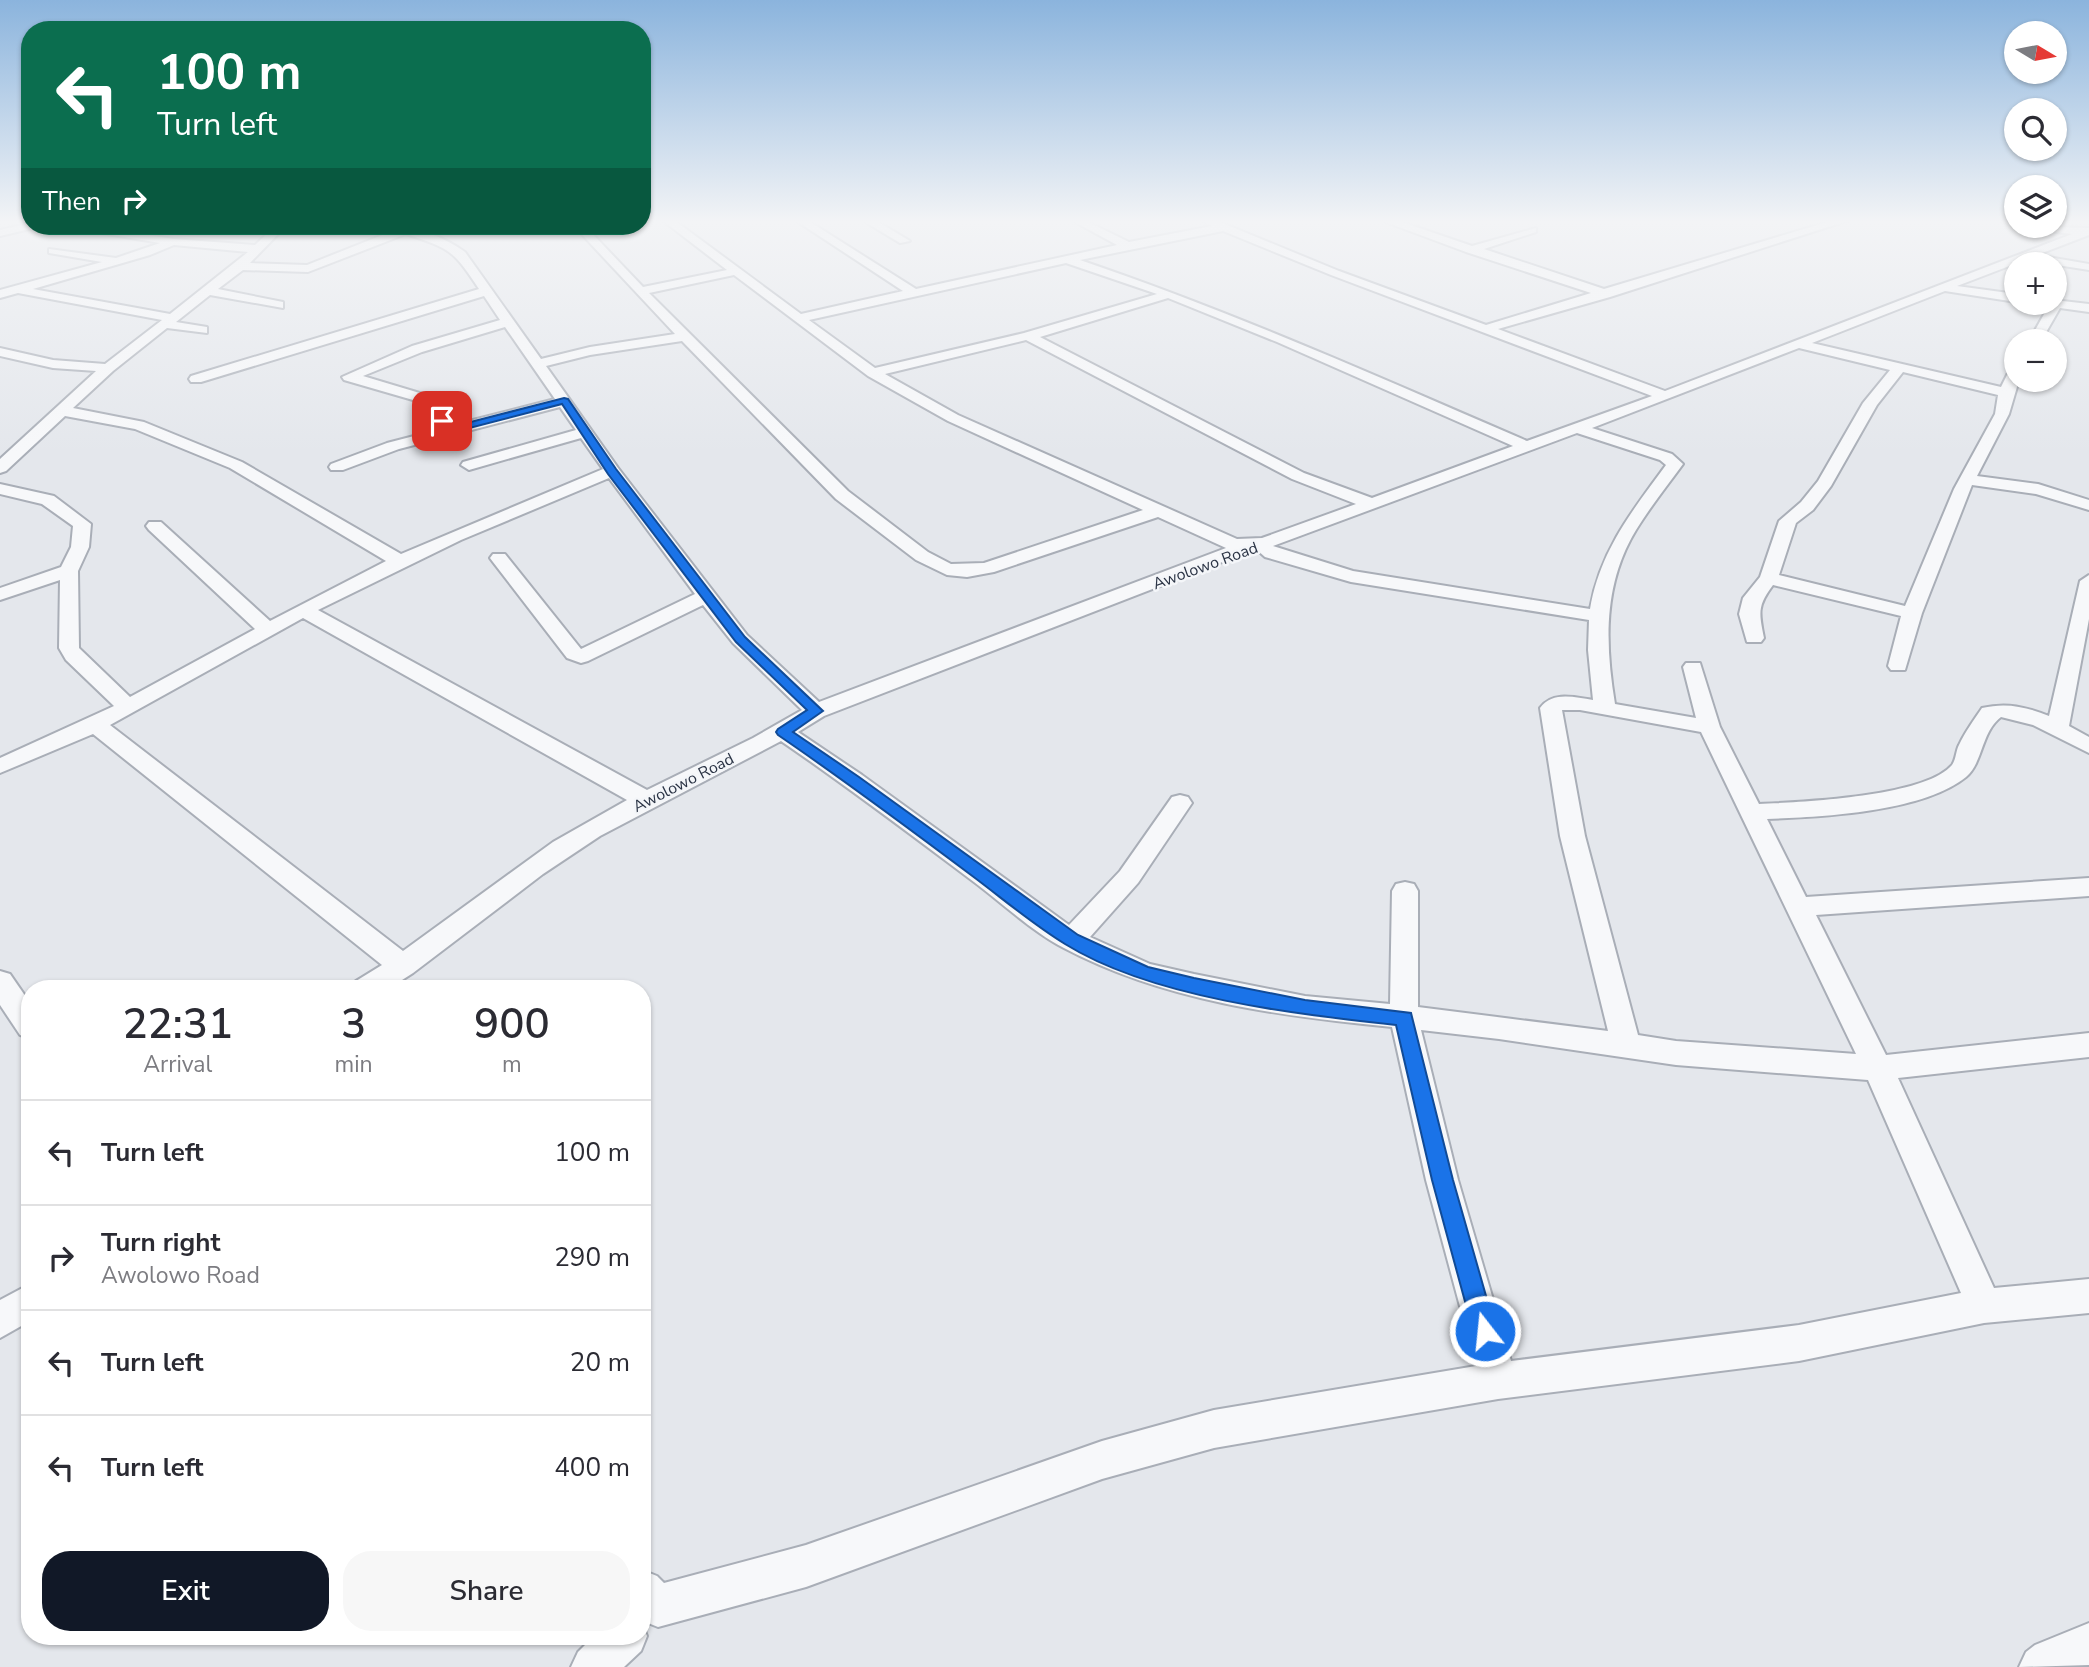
<!DOCTYPE html>
<meta charset="utf-8">
<style>
:root{--surface:#fff;--page:#f7f7f7;--text:#2b2b33;--muted:#7c7c81;--line:#e1e1e2;--accent:#111827}
body{margin:0;font-family:"Nunito Sans",sans-serif;background:var(--page);color:var(--text);height:100vh;display:flex;flex-direction:column;font-size:26px;white-space:nowrap}
*{box-sizing:border-box;margin:0}
p{font-size:23px;color:var(--muted)}
.icon{flex:none;width:38px;height:38px;fill:none;stroke:currentColor;stroke-width:2;stroke-linecap:round;stroke-linejoin:round}
.map{position:relative;flex:1;overflow:hidden}
.sheet{position:absolute;left:21px;top:980px;width:630px;height:665px;display:flex;flex-direction:column;background:var(--surface);border-radius:28px;box-shadow:0 2px 5px #0004}
.sheet>*{flex:none}
.guide{position:absolute;left:21px;top:21px;width:630px;height:214px;border-radius:28px;box-shadow:0 2px 5px #0004;background:#0b6e4f;color:#fff;overflow:hidden}
.needle{width:46px;rotate:100deg}
.tools{position:absolute;left:2004px;top:21px;display:grid;gap:14px}
.tools a{display:grid;place-items:center;width:63px;height:63px;border-radius:50%;background:var(--surface);box-shadow:0 2px 5px #0004;font-size:35px}
.pin{position:absolute;display:grid;place-items:center;width:60px;height:60px;color:#fff;margin:-30px;border-radius:14px;box-shadow:0 4px 10px #0006}
.me{position:absolute;width:77px;margin:-38px;rotate:344deg;stroke-linejoin:round;filter:drop-shadow(0 0 5px #0008)}
.turn{display:flex;align-items:center;gap:24px;height:147px;padding:0 21px;font-size:32px}
.turn .icon{width:91px;height:91px;stroke-width:2.5}
.turn b{display:block;font-size:49px;line-height:60px}
.then{display:flex;align-items:center;height:66px;padding:0 21px;background:#0003;gap:14px;font-size:26px}
.eta{display:flex;justify-content:space-evenly;align-items:center;height:119px;text-align:center}
.eta b{font-size:42px;font-weight:600;line-height:49px}
.button{display:flex;gap:14px;margin-top:auto;padding:14px 21px}
.button a{flex:1;height:80px;border-radius:28px;background:var(--accent);color:#fff;font-size:28px;font-weight:600;line-height:80px;text-align:center}
.button a+a{background:var(--page);color:var(--text)}
ul{padding:0;list-style:none}
li{display:flex;align-items:center;gap:21px;height:105px;padding:0 21px;border-top:2px solid var(--line)}
li div{flex:1}
li b{display:block;font-size:26px}
li em{font-style:normal}
.map>svg:first-child{display:block}
</style>
<div class="map">
<svg width="2089" height="1667" viewBox="0 0 2089 1667">
<rect width="100%" height="100%" fill="#e4e7ec"/>
<g fill="none" stroke-linecap="round" stroke-linejoin="round">
<defs>
<g id="minor">
<path d="M662 220H674L801 314 903 291 795 220H807L916 289 1117 245 1071 220H1084L1129 242 1212 226 1201 220H1215L1339 271 1486 325 1591 293 1466 252 1380 220H1396L1472 246 1536 228V232L1484 249 1604 289 1834 220H1850L1610 297 1498 329 1665 391 2072 234 2032 229 2027 226 2089 228V235L2037 255 2089 264V270L2025 260 1957 286 2016 294V302L1945 291 1812 343 2001 387 2011 367 2016 366V380H2019L2009 414 1977 476 2038 484 2089 500V510L2036 494 1972 485 1922 613 1905 670H1891L1888 666 1901 616 1773 585C1757 606 1759 613 1764 638L1761 642H1747L1739 614 1743 598 1760 577 1779 521 1801 502 1818 481 1863 403 1890 370 1799 348 1592 428 1672 454 1683 464C1667 486 1650 507 1636 530 1603 584 1605 644 1615 704L1696 718 1683 667 1686 663H1700L1720 727 1759 804C1800 802 1925 797 1952 765 1956 760 1956 750 1959 745 1965 732 1974 720 1982 708 2007 702 2026 707 2049 716L2080 581 2089 575V619L2069 726 2089 737V753L2033 725 2001 717C1981 732 1983 763 1966 777 1923 812 1822 817 1767 819L1806 897 2089 878V896L1816 915 1886 1055 2089 1033V1057L1898 1078 1994 1288 2089 1279V1313L1984 1323 1799 1361 1498 1399 1214 1448 1102 1479 806 1587 658 1627 643 1621 642 1570 657 1576 664 1583 806 1545 1102 1441 1214 1410 1476 1366 1426 1180 1392 1027C1280 1016 1164 1001 1064 948 1033 932 1002 903 974 882 910 834 847 786 781 741L600 836 543 874 413 973 388 989H352L356 981 382 965 93 734 0 773V758L114 706 66 660 59 648 60 580 0 600V588L61 567 71 547 73 526 42 504 0 494V484L54 496 91 524 89 547 78 571 79 648 130 697 255 629 149 530 146 526 149 522H161L270 621 386 561 230 468 135 429 65 416 6 471 0 473V459L96 371 53 368 0 356V348L53 360 105 364 162 320 18 293 0 298V290L102 262 49 253V249L116 258 160 243 77 229 72 226H95L173 239 255 245 270 231 212 229 207 226H286L250 263 307 265 395 230 387 226C414 226 443 236 465 252L541 359 590 347 675 334 574 226H585L643 287 727 270ZM1223 231 1331 275 1652 396 1527 441C1379 377 1233 312 1080 260ZM406 234C451 249 453 250 479 289L191 376 189 379 191 382H201L484 296 500 320 412 346 342 377 344 380 413 400 437 424 445 428 387 443 331 464 329 467 331 470H343L399 449 560 407 576 430 463 462 461 465 469 470 581 438 603 469 401 554 242 462 144 422 73 408 113 371 167 328 207 333V327L176 322 210 295 283 308V302L218 289 243 270 308 272ZM174 245 248 252 170 314 33 289 150 255ZM1066 263 1157 294 1024 333 875 368 809 320ZM734 275 868 376 948 421 1143 510 984 563 951 564 928 552 848 491 649 293ZM1168 298 1277 342 1513 446 1372 498 1304 473 1040 337ZM505 327 555 399 461 423 447 418 423 394 363 376 422 352ZM1026 340 1292 479 1356 504 1262 538 1237 539 958 415 885 374ZM682 341 836 499 916 560 947 575 967 577 994 572 1158 517 1226 548 819 702 747 635 618 468 546 366 590 355ZM1903 372 1998 395 1995 414 1954 489 1905 606 1779 575 1796 523 1813 510 1831 486 1877 405ZM1577 433 1660 460 1666 465C1632 511 1600 551 1590 609L1353 571 1273 546ZM609 478 695 594 581 649 505 554H493L490 558 493 562 567 658 581 663 588 661 703 605 733 643 802 710 753 738 647 790 318 610 461 540ZM1256 549 1265 557 1351 582 1589 620 1588 650 1593 700C1574 697 1552 691 1540 708L1560 836 1608 1031 1418 1007V891L1414 884 1405 882 1396 884 1392 891 1390 1004 1305 996 1194 974 1150 964 1090 937 1138 883 1192 803 1188 797 1180 795 1172 797 1120 871 1069 925 862 775 798 732 824 716ZM303 618 627 800 553 842 403 951 110 725ZM1562 710H1580L1701 732 1856 1054 1676 1041 1638 1035 1585 836ZM1421 1030 1499 1039 1676 1065 1868 1080 1961 1293 1799 1325 1511 1361 1458 1180Z"/>
<path d="M862 220H875L910 241 900 243Z"/>
<path d="M2000 220H2016V225L2001 222Z"/>
<path d="M30 223V226H35L34 228 0 236V230Z"/>
<path d="M2054 300 2089 304V312L2060 308 2041 341H2029L2048 307 2041 303H2054Z"/>
<path d="M0 971 10 974 30 1003V1039L20 1035 0 1005Z"/>
<path d="M30 1284V1321L0 1338V1300Z"/>
<path d="M2089 1623V1665L2019 1667 2026 1652 2035 1645Z"/>
<path d="M642 1624 647 1636 641 1651 624 1667H571L578 1652 594 1636H642Z"/>
</g>
</defs>
<!-- minor casing -->
<use href="#minor" stroke="#a9aeb7" stroke-width="4"/>
<!-- minor -->
<use href="#minor" fill="#f7f8fa" fill-rule="evenodd"/>
</g>
<!-- sky -->
<linearGradient id="sky" x2="0" y2="1"><stop stop-color="#8bb4dd"/><stop offset="0.49" stop-color="#f3f4f6"/><stop offset="1" stop-color="#f3f4f6" stop-opacity="0"/></linearGradient>
<rect width="2089" height="453" fill="url(#sky)"/>
<!-- route -->
<path fill="#1a73e8" stroke="#114b97" stroke-width="2" d="M564 398 568 399 616 469 745 637 823 711 793 732 859 777 1078 935 1148 967 1194 978 1305 1000 1411 1013 1453 1180 1496 1331 1493 1339 1485 1343 1476 1339 1473 1331 1432 1180 1396 1025C1295 1014 1152 998 1065 944 1032 924 1002 898 971 875 907 827 844 780 778 735L776 732 778 729 807 710 736 642 608 474 562 404 458 431 437 421 442 418 459 425Z"/>
<g text-anchor="middle" stroke-width="5" stroke-linejoin="round" paint-order="stroke">
<!-- far-street labels -->
<g font-size="16" fill="#2b3445" stroke="#f4f6f9">
<text transform="translate(1205 565) rotate(-20)" y="6">Awolowo Road</text>
<text transform="translate(683 782) rotate(-27)" y="6">Awolowo Road</text>
</g>
</g>
</svg>
<div class="tools">
<a><svg class="needle" viewBox="-14 -14 28 28"><path d="M0-13l5 13h-10z" fill="#e53935"/><path d="M0 13l5-13h-10z" fill="#7c7c81"/></svg></a>
<a><svg class="icon" aria-label="search" viewBox="0 0 24 24"><circle cx="10" cy="10" r="6"/><path d="M15 15l6 6"/></svg></a>
<a><svg class="icon" aria-label="layers" viewBox="0 0 24 24"><path d="M12 4l9 5-9 5-9-5zM3 14l9 5 9-5"/></svg></a>
<a>+</a>
<a>−</a>
</div>
<div class="pin" style="left:442px;top:421px;background:#d93025"><svg class="icon" aria-label="arrive" viewBox="0 0 24 24"><path d="M6 21V4h12l-3 4 3 4H6"/></svg></div>
<svg class="me" style="left:1485px;top:1331px" viewBox="-20 -20 40 40"><circle r="17" fill="#1a73e8" stroke="#fff" stroke-width="3"/><path d="M0-11L8 9 0 5-8 9z" fill="#fff"/></svg>
<div class="guide">
<div class="turn"><svg class="icon" aria-label="left" viewBox="0 0 24 24"><path d="M17 20v-9H6M10 6l-5 5 5 5"/></svg><div><b>100 m</b>Turn left</div></div>
<div class="then">Then<svg class="icon" aria-label="right" viewBox="0 0 24 24"><path d="M7 20v-9h11M14 6l5 5-5 5"/></svg></div>
</div>
<section class="sheet">
<div class="eta">
<div><b>22:31</b><p>Arrival</p></div>
<div><b>3</b><p>min</p></div>
<div><b>900</b><p>m</p></div>
</div>
<ul>
<li><svg class="icon" aria-label="left" viewBox="0 0 24 24"><path d="M17 20v-9H6M10 6l-5 5 5 5"/></svg><div><b>Turn left</b></div><em>100 m</em></li>
<li><svg class="icon" aria-label="right" viewBox="0 0 24 24"><path d="M7 20v-9h11M14 6l5 5-5 5"/></svg><div><b>Turn right</b><p>Awolowo Road</p></div><em>290 m</em></li>
<li><svg class="icon" aria-label="left" viewBox="0 0 24 24"><path d="M17 20v-9H6M10 6l-5 5 5 5"/></svg><div><b>Turn left</b></div><em>20 m</em></li>
<li><svg class="icon" aria-label="left" viewBox="0 0 24 24"><path d="M17 20v-9H6M10 6l-5 5 5 5"/></svg><div><b>Turn left</b></div><em>400 m</em></li>
</ul>
<div class="button"><a>Exit</a><a>Share</a></div>
</section>
</div>
